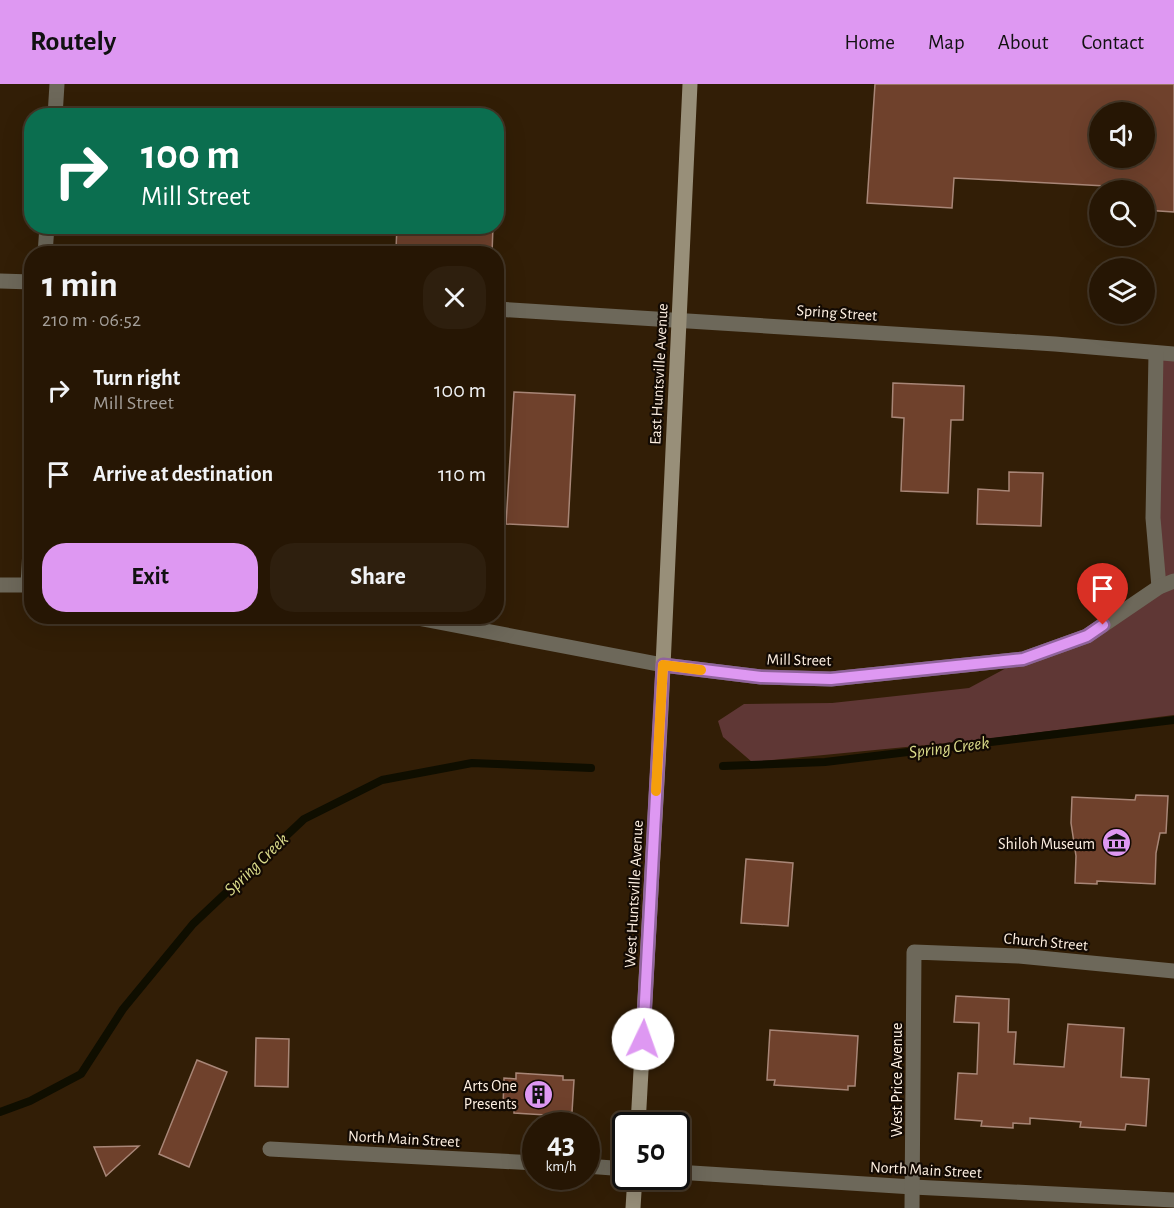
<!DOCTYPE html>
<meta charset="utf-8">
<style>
:root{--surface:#261604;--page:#2e1f0e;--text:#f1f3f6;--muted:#a49f9a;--line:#423526;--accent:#de98f2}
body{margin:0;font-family:"Alegreya Sans",sans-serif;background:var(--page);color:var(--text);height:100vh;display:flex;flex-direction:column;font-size:22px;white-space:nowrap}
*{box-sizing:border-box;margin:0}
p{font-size:20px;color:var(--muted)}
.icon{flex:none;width:33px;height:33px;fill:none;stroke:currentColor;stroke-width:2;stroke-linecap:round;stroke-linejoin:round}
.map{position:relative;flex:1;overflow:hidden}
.panel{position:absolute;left:24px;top:162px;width:480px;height:378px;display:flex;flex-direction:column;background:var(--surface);border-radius:24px;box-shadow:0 6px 24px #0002,0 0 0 2px var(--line)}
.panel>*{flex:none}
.banner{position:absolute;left:24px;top:24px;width:480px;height:126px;border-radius:24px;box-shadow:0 6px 24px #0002,0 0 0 2px var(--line);background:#0b6e4f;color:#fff;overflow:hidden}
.controls{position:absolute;left:1089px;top:18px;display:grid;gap:12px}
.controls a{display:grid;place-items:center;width:66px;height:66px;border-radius:50%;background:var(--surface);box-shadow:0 6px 24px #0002,0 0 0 2px var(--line);font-size:30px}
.speed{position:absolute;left:522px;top:1028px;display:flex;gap:12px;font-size:30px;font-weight:700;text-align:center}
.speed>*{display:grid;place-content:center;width:78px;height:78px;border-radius:50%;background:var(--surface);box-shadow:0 6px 24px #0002,0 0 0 2px var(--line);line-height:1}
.speed small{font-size:15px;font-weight:400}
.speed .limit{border:3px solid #111;border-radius:9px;background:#fff;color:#111}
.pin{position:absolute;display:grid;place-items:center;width:51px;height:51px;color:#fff;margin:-62px -26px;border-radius:50% 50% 50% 0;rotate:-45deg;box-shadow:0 0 6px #0007}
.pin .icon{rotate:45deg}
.me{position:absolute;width:66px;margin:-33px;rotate:3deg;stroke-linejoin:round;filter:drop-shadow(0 0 4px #0008)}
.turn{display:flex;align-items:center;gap:21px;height:126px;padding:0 18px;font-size:27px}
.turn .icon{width:78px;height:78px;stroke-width:2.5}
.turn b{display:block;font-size:42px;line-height:51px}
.round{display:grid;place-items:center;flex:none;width:63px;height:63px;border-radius:24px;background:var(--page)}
.overview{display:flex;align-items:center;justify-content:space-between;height:102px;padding:0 18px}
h1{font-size:36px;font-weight:700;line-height:45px}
.primary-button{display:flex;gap:12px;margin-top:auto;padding:12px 18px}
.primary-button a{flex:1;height:69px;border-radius:24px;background:var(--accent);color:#111;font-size:24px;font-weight:700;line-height:69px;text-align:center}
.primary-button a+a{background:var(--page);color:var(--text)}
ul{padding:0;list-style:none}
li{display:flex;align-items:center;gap:18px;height:84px;padding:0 18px}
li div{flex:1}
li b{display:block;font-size:22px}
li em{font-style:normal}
header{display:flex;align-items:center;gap:36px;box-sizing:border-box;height:84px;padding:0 30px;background:var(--accent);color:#111}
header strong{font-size:28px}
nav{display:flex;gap:33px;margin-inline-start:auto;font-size:21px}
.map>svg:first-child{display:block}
</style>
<header>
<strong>Routely</strong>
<nav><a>Home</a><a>Map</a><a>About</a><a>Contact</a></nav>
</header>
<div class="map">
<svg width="1174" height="1124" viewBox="0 0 1174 1124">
<rect width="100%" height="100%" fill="#321e06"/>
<!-- green -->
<path fill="#5f3735" d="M1156 269 1174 270V631L978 656 752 678 723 653 718 637 744 620 832 619 969 604 1023 575 1057 564 1159 504Z"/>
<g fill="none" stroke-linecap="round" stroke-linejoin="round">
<!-- stream -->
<g stroke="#0f0e00" stroke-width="8">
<path d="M723 682 825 678 1174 636"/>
<path d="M0 1028 30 1017 81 990 123 925 193 840 304 735 382 696 472 679 591 684"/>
</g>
</g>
<!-- building -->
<g fill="#6f412c" stroke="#a88677" stroke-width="1.5" fill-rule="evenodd">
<path d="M875 0H1174V128L1144 126V104L954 94 952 124 867 119ZM1100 28H1144V74H1100Z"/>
<path d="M397 142H493L492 170H410V166L396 165Z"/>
<path d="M893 299 964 302 963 336H951L948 409 901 407 904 334 892 333Z"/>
<path d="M514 308 575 311 568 443 506 440Z"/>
<path d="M1009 388 1043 389 1041 442 977 440 978 405 1009 407Z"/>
<path d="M1136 711 1168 712 1166 749H1160L1156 769 1155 800 1097 797V800L1075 799 1076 772 1071 739 1072 713 1135 716Z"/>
<path d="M746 775 793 779 788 842 741 839Z"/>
<path d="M956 912 1009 915 1008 948H1016L1014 980 1064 983 1068 940 1124 944 1121 993 1149 995 1146 1042 1126 1040 1125 1046 1080 1043 1081 1038 1030 1034V1040L1013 1039V1044L981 1042 982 1037 955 1035 958 989 977 990 979 939 954 938Z"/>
<path d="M770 946 858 952 855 1002H848V1006L774 1001 775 996H767Z"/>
<path d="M256 954 289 955 288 1003 255 1002Z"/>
<path d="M197 976 227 988 189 1083 159 1070Z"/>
<path d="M516 989 563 992V996H574L572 1028H562V1032L514 1029V1024L503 1023 504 994 516 995Z"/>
<path d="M139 1062 106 1092 94 1063Z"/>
</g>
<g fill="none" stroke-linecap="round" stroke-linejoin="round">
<!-- minor -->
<g stroke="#6d685a" stroke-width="15">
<path d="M55 32 57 0"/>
<path d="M45 170 47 142"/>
<path d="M0 197 32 198"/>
<path d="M496 225 1055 260 1174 270"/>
<path d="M1156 269 1153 434 1159 503"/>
<path d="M0 501H32"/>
<path d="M28 501 32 430"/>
<path d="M407 532 663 581 761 593 831 595 1023 575 1087 552 1159 503 1174 497"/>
<path d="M270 1065 536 1079"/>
<path d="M586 1082 626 1085"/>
<path d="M676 1088 913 1103 1174 1116"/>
<path d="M912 1124 914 868 1019 872 1174 887"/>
</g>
<!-- secondary -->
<g stroke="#988f79" stroke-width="15">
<path d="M638 1041 661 625 690 0"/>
<path d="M633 1124 635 1092"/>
</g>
</g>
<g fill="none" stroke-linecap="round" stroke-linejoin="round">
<defs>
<path id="route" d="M643 955 663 581 761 593 831 595 1023 575 1087 552 1103 541"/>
</defs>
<!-- route casing -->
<use href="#route" stroke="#90639d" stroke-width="15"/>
<!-- route -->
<use href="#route" stroke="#de98f2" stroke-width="10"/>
<!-- slow -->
<path stroke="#f59e0b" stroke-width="10" d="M656 707 663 581 701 586"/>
</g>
<!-- icons -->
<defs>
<symbol id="museum-disc" viewBox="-11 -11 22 22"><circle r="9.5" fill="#de98f2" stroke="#130a03"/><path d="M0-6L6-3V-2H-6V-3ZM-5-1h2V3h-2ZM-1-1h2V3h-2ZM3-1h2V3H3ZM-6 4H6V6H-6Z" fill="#111"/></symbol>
<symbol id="building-disc" viewBox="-11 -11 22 22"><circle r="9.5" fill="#de98f2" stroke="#130a03"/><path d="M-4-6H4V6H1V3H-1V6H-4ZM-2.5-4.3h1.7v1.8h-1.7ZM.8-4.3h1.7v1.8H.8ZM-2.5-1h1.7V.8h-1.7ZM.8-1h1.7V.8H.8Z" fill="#111"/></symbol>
</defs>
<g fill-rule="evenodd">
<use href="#museum-disc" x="1100" y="742" width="33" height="33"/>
<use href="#building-disc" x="522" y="994" width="33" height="33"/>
</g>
<g text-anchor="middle" stroke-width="4.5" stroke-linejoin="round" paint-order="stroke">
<!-- street labels -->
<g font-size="16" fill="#fff1e3" stroke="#130a03">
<text transform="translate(837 228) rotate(4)" y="6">Spring Street</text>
<text transform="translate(658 290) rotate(-87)" y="6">East Huntsville Avenue</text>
<text transform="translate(799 575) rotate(1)" y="6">Mill Street</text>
<text transform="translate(633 810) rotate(-87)" y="6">West Huntsville Avenue</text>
<text transform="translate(1046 857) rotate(5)" y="6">Church Street</text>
<text transform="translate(896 996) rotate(-90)" y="6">West Price Avenue</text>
<text transform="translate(404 1054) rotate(3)" y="6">North Main Street</text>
<text transform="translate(926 1085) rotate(3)" y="6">North Main Street</text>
</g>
<!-- poi labels -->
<g font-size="16" fill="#fff1e3" stroke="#130a03" text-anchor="end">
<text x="1095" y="765">Shiloh Museum</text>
<text x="517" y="1007">Arts One<tspan x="517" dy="18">Presents</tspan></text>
</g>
<!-- water labels -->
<g font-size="18" font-style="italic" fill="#dadb8a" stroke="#130a03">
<text transform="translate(949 663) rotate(-7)" y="6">Spring Creek</text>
<text transform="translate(256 780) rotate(-44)" y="6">Spring Creek</text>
</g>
</g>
</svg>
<div class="controls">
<a><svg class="icon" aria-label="sound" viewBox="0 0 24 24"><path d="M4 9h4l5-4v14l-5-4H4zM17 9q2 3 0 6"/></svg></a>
<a><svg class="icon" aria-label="search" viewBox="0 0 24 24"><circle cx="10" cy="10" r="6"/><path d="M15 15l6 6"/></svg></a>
<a><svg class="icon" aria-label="layers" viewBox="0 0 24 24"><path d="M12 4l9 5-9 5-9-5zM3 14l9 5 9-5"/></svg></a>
</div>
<div class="speed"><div>43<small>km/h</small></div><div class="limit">50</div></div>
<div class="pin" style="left:1103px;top:541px;background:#d93025"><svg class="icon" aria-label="arrive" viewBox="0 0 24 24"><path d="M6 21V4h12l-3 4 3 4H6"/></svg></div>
<svg class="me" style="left:643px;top:955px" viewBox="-20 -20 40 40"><circle r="19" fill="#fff"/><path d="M0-13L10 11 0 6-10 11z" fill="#de98f2"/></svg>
<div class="banner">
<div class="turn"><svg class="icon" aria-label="right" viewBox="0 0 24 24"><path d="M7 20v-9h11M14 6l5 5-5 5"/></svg><div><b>100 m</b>Mill Street</div></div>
</div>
<section class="panel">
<div class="overview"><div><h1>1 min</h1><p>210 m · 06:52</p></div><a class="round"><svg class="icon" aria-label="close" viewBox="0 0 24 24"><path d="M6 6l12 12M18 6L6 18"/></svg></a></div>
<ul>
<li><svg class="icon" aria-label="right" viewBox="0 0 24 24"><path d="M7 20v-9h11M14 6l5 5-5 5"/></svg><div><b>Turn right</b><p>Mill Street</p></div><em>100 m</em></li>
<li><svg class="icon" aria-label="arrive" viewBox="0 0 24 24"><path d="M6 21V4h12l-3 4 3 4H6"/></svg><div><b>Arrive at destination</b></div><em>110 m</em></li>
</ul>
<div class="primary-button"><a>Exit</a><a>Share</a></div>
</section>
</div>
